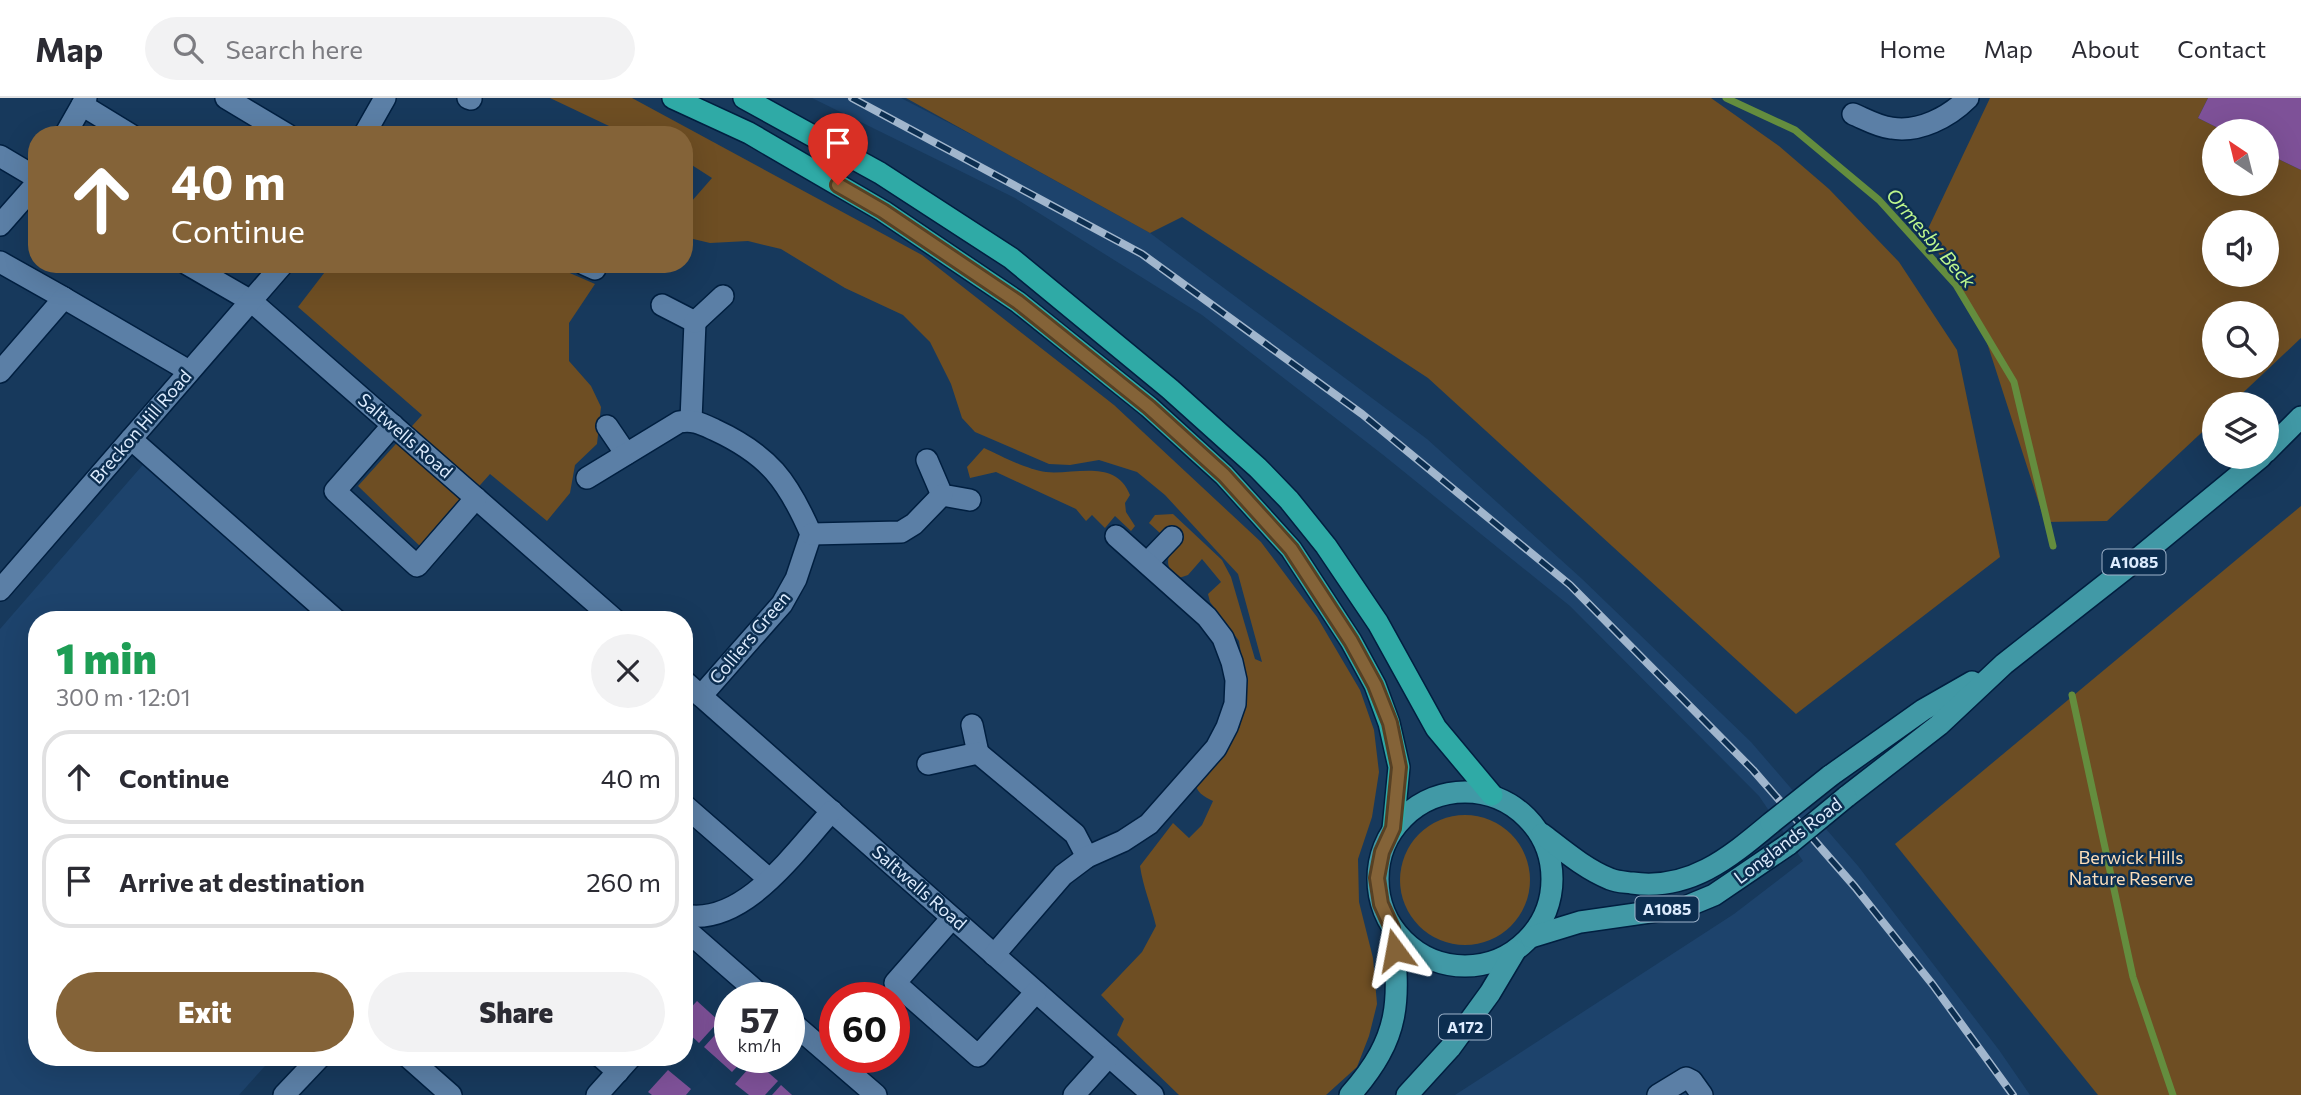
<!DOCTYPE html>
<meta charset="utf-8">
<style>
:root{--surface:#fff;--page:#f2f2f3;--text:#2b2b33;--muted:#7c7c81;--line:#e1e1e2;--accent:#846338}
body{margin:0;font-family:Commissioner,sans-serif;background:var(--page);color:var(--text);height:100vh;display:flex;flex-direction:column;font-size:26px;white-space:nowrap}
*{box-sizing:border-box;margin:0}
p{font-size:23px;color:var(--muted)}
.icon{flex:none;width:38px;height:38px;fill:none;stroke:currentColor;stroke-width:2;stroke-linecap:round;stroke-linejoin:round}
.map{position:relative;flex:1;overflow:hidden}
.panel{position:absolute;left:28px;top:513px;width:665px;height:455px;display:flex;flex-direction:column;background:var(--surface);border-radius:28px;box-shadow:0 7px 28px #0002}
.panel>*{flex:none}
.hud{position:absolute;left:28px;top:28px;width:665px;height:147px;border-radius:28px;box-shadow:0 7px 28px #0002;background:#846338;color:#fff;overflow:hidden}
.needle{width:46px;rotate:325deg}
.fabs{position:absolute;left:2202px;top:21px;display:grid;gap:14px}
.fabs a{display:grid;place-items:center;width:77px;height:77px;border-radius:50%;background:var(--surface);box-shadow:0 7px 28px #0002;font-size:35px}
.speed{position:absolute;left:714px;top:884px;display:flex;gap:14px;font-size:35px;font-weight:700;text-align:center}
.speed>*{display:grid;place-content:center;width:91px;height:91px;border-radius:50%;background:var(--surface);box-shadow:0 7px 28px #0002;line-height:1}
.speed small{font-size:18px;font-weight:400}
.speed .limit{border:10px solid #d22;background:#fff;color:#111}
.pin{position:absolute;display:grid;place-items:center;width:60px;height:60px;color:#fff;margin:-72px -30px;border-radius:50% 50% 50% 0;rotate:-45deg;box-shadow:0 0 7px #0007}
.pin .icon{rotate:45deg}
.me{position:absolute;width:77px;margin:-38px;rotate:347deg;stroke-linejoin:round;filter:drop-shadow(0 0 5px #0008)}
.turn{display:flex;align-items:center;gap:24px;height:147px;padding:0 28px;font-size:32px}
.turn .icon{width:91px;height:91px;stroke-width:2.5}
.turn b{display:block;font-size:49px;line-height:60px}
.round{display:grid;place-items:center;flex:none;width:74px;height:74px;border-radius:37px;background:var(--page)}
.summary{display:flex;align-items:center;justify-content:space-between;height:119px;padding:0 28px}
h1{font-size:42px;font-weight:800;line-height:52px;color:#1e9e55}
.primary-button{display:flex;gap:14px;margin-top:auto;padding:14px 28px}
.primary-button a{flex:1;height:80px;border-radius:42px;background:var(--accent);color:#fff;font-size:28px;font-weight:800;line-height:80px;text-align:center}
.primary-button a+a{background:var(--page);color:var(--text)}
ul{padding:0;list-style:none}
li{display:flex;align-items:center;gap:21px;height:94px;margin:0 14px 10px;padding:0 14px;border:4px solid var(--line);border-radius:28px}
li div{flex:1}
li b{display:block;font-size:26px}
li em{font-style:normal}
header{display:flex;align-items:center;gap:42px;box-sizing:border-box;height:98px;padding:0 35px;background:var(--surface);border-bottom:2px solid var(--line)}
header strong{font-size:33px}
nav{display:flex;gap:38px;margin-inline-start:auto;font-size:24px}
.search{width:490px;height:63px;background:var(--page);display:flex;align-items:center;gap:18px;box-sizing:border-box;padding:0 24px;border-radius:38px;color:var(--muted);font-size:26px}
.map>svg:first-child{display:block}
</style>
<header>
<strong>Map</strong>
<div class="search"><svg class="icon" aria-label="search" viewBox="0 0 24 24"><circle cx="10" cy="10" r="6"/><path d="M15 15l6 6"/></svg>Search here</div>
<nav><a>Home</a><a>Map</a><a>About</a><a>Contact</a></nav>
</header>
<div class="map">
<svg width="2301" height="997" viewBox="0 0 2301 997">
<rect width="100%" height="100%" fill="#17395c"/>
<!-- built -->
<g fill="#1d436c">
<path d="M812 0H901L980 41 1150 135 1427 341 1581 480 1751 644 1858 768 1999 952 2030 997H1455L1734 816 1803 763 1759 698 1570 508 1382 356 1202 217 1015 100Z"/>
<path d="M148 361 329 521 37 522V959H273L239 997H0V531Z"/>
</g>
<!-- green -->
<g fill="#6e4e23" fill-rule="evenodd">
<path d="M550 0H632L922 157 1114 307 1261 444 1317 519 1360 592 1374 632 1379 674 1372 719 1358 761 1359 804 1373 860 1377 906 1369 938 1357 969 1326 997H1179L1117 937 1124 921 1101 897 1142 854 1156 828C1151 807 1143 789 1140 768L1173 725 1189 740 1202 727 1213 703C1202 698 1193 692 1196 679L1240 629 1244 575 1239 543 1210 504 1208 496 1221 484 1202 461 1188 477 1179 480C1160 467 1169 454 1181 440L1169 429 1160 435 1149 425 1155 417 1173 416 1222 462 1231 479 1255 561 1262 564 1238 476 1165 397 1137 374 1099 362 1070 367 1049 366 975 334 962 320 951 286 930 244 903 217 845 190 781 151 748 143 710 145 689 140 684 145V112L712 80 684 62V37H628Z"/>
<path d="M906 0H1711L1779 48 1829 91 1899 164 1957 252 2000 459 1796 616 1428 280 1182 119 1150 135Z"/>
<path d="M1990 0H2208L2198 20 2224 33H2214V86H2266V55L2301 72V240L2231 306H2214V323L2107 423 2045 424 1979 220 1926 135ZM2214 124H2266V177H2214ZM2214 215H2266V268H2214Z"/>
<path d="M331 166H549L595 186 569 225V263L591 288 601 309 597 346 575 367 570 395 547 423 490 376 423 451 358 388 422 317 298 209Z"/>
<path d="M613 166H667L660 175H629Z"/>
<path d="M984 350C1001 358 1028 372 1046 374 1074 377 1116 360 1130 397L1125 405 1126 414 1135 428 1131 433 1115 418 1105 430 1092 417 1086 423 1076 411 996 374 970 380 967 369Z"/>
<path d="M2301 408V997H2098L1895 746Z"/>
<circle cx="1465" cy="782" r="65"/>
</g>
<g fill="none" stroke-linecap="round" stroke-linejoin="round">
<!-- stream -->
<g stroke="#648d3e" stroke-width="7">
<path d="M1726 0 1795 32 1879 102 1956 187 2014 284 2053 448"/>
<path d="M2072 597 2133 879 2173 997"/>
</g>
</g>
<!-- building -->
<g fill="#7e5198">
<path d="M2208 0H2301V72L2266 55V33H2224L2198 20Z"/>
<path d="M697 903 719 923 699 945 684 931V917Z"/>
<path d="M724 927 730 932V959H746L732 974 704 949Z"/>
<path d="M755 963 778 983 765 997H749L735 986Z"/>
<path d="M668 972 691 991 686 997H652L648 994Z"/>
<path d="M781 987 792 997H772Z"/>
</g>
<g fill="none" stroke-linecap="round" stroke-linejoin="round">
<defs>
<g id="minor">
<path d="M226 0 288 37"/>
<path d="M468 0 471 1"/>
<path d="M82 7 131 37"/>
<path d="M1853 16C1865 21 1879 29 1891 30 1919 35 1949 19 1968 0"/>
<path d="M65 37 86 0"/>
<path d="M364 37 385 0"/>
<path d="M0 58 37 80"/>
<path d="M0 127 37 85"/>
<path d="M0 164 64 200"/>
<path d="M187 166 251 203 615 522"/>
<path d="M584 166 595 171"/>
<path d="M662 207 695 224 691 322"/>
<path d="M695 224 723 198"/>
<path d="M0 274 64 200 189 273"/>
<path d="M393 327 335 393 417 468 476 400"/>
<path d="M607 328 626 356"/>
<path d="M131 341 336 522"/>
<path d="M927 362 942 397 970 402"/>
<path d="M587 380 679 324C693 321 702 326 715 332 769 357 788 383 811 436L796 481 782 506 701 598"/>
<path d="M811 436 901 434 914 426 942 397"/>
<path d="M1147 465 1172 439"/>
<path d="M0 492 283 166"/>
<path d="M684 583 1153 997"/>
<path d="M972 627 978 655"/>
<path d="M928 666 978 655 1075 736 1087 759"/>
<path d="M684 707 769 781"/>
<path d="M684 817C744 829 796 752 832 713"/>
<path d="M952 820 895 885 978 958 1036 894"/>
<path d="M684 830 764 900"/>
<path d="M994 857 1063 777 1087 759 1123 743 1149 726 1216 650 1227 629 1235 606 1236 582 1232 564 1223 540 1207 519 1116 438"/>
<path d="M789 922 876 997"/>
<path d="M408 959 451 997"/>
<path d="M601 959 618 974"/>
<path d="M284 997 320 959"/>
<path d="M597 997 631 959"/>
<path d="M1074 997 1109 958"/>
<path d="M1658 997 1686 980 1692 983 1702 997"/>
</g>
<g id="major">
<path d="M2266 354 2301 319"/>
<path d="M1830 678 1923 612 1972 584"/>
<circle cx="1465" cy="781" r="87"/>
<path d="M1846 699 1939 627 2004 566 2130 467 2261 359"/>
<path d="M1542 736C1563 752 1585 771 1610 781 1617 784 1625 784 1632 785 1690 793 1729 760 1771 725"/>
<path d="M1531 839 1580 824 1685 809 1714 797 1789 746"/>
<path d="M1350 997C1402 938 1400 903 1392 829"/>
<path d="M1407 997 1450 950 1490 895 1515 853"/>
</g>
<g id="highway">
<path d="M673 0 749 35 883 113 1018 204 1149 309 1224 377 1291 451 1351 543 1375 587 1389 625 1399 669 1393 731"/>
<path d="M744 0 880 75 1011 160 1170 291 1258 370 1289 402 1326 448 1378 525 1436 630 1492 697"/>
</g>
</defs>
<!-- minor casing -->
<use href="#minor" stroke="#001f40" stroke-width="24"/>
<!-- major casing -->
<use href="#major" stroke="#001f40" stroke-width="24"/>
<!-- highway casing -->
<use href="#highway" stroke="#001f40" stroke-width="24"/>
<!-- minor -->
<use href="#minor" stroke="#5b7fa6" stroke-width="21"/>
<!-- major -->
<use href="#major" stroke="#4199a6" stroke-width="21"/>
<!-- highway -->
<use href="#highway" stroke="#2faaa6" stroke-width="21"/>
<defs>
<path id="rail" d="M852 0 1142 156 1362 316 1570 487 1753 672 1855 789 1933 887 2013 997"/>
</defs>
<!-- rail casing -->
<use href="#rail" stroke="#a1b6cd" stroke-width="8"/>
<!-- rail -->
<use href="#rail" stroke="#0c2e50" stroke-width="5" stroke-dasharray="16" stroke-linecap="butt"/>
<defs>
<g id="major-bridge">
<path d="M1771 725 1830 678"/>
<path d="M1789 746 1846 699"/>
</g>
</defs>
<!-- major-bridge casing -->
<use href="#major-bridge" stroke="#001f40" stroke-width="24" stroke-linecap="butt"/>
<!-- major-bridge -->
<use href="#major-bridge" stroke="#4199a6" stroke-width="21"/>
</g>
<g fill="none" stroke-linecap="round" stroke-linejoin="round">
<defs>
<path id="route" d="M838 87 883 113 1018 204 1149 309 1224 377 1291 451 1351 543 1375 587 1390 625 1399 669 1393 730 1382 754 1377 780 1381 806 1392 830 1395 852"/>
</defs>
<!-- route casing -->
<use href="#route" stroke="#564024" stroke-width="18"/>
<!-- route -->
<use href="#route" stroke="#846338" stroke-width="12"/>
</g>
<g text-anchor="middle" stroke-width="5" stroke-linejoin="round" paint-order="stroke">
<!-- shield labels -->
<g fill="#0c2e50" stroke="#9eb3ca" stroke-width="2">
<rect x="2102.5" y="451.5" width="63" height="25" rx="5"/>
<rect x="1635.5" y="798.5" width="63" height="25" rx="5"/>
<rect x="1439" y="916.5" width="52" height="25" rx="5"/>
</g>
<g font-size="16" font-weight="bold" fill="#ddecfe">
<text x="2134" y="470">A1085</text>
<text x="1667" y="817">A1085</text>
<text x="1465" y="935">A172</text>
</g>
<!-- street labels -->
<g font-size="18" fill="#ddecfe" stroke="#0c2e50">
<text transform="translate(141 329) rotate(-49)" y="6">Breckon Hill Road</text>
<text transform="translate(405 338) rotate(41)" y="6">Saltwells Road</text>
<text transform="translate(750 540) rotate(-50)" y="6">Colliers Green</text>
<text transform="translate(1788 743) rotate(-37)" y="6">Longlands Road</text>
<text transform="translate(919 790) rotate(41)" y="6">Saltwells Road</text>
</g>
<!-- park labels -->
<g font-size="18" fill="#fddeb9" stroke="#0c2e50">
<text x="2131" y="766">Berwick Hills<tspan x="2131" dy="21">Nature Reserve</tspan></text>
</g>
<!-- water labels -->
<g font-size="19" font-style="italic" fill="#bef78d" stroke="#0c2e50">
<text transform="translate(1931 140) rotate(49)" y="7">Ormesby Beck</text>
</g>
</g>
</svg>
<div class="fabs">
<a><svg class="needle" viewBox="-14 -14 28 28"><path d="M0-13l5 13h-10z" fill="#e53935"/><path d="M0 13l5-13h-10z" fill="#7c7c81"/></svg></a>
<a><svg class="icon" aria-label="sound" viewBox="0 0 24 24"><path d="M4 9h4l5-4v14l-5-4H4zM17 9q2 3 0 6"/></svg></a>
<a><svg class="icon" aria-label="search" viewBox="0 0 24 24"><circle cx="10" cy="10" r="6"/><path d="M15 15l6 6"/></svg></a>
<a><svg class="icon" aria-label="layers" viewBox="0 0 24 24"><path d="M12 4l9 5-9 5-9-5zM3 14l9 5 9-5"/></svg></a>
</div>
<div class="speed"><div>57<small>km/h</small></div><div class="limit">60</div></div>
<div class="pin" style="left:838px;top:87px;background:#d93025"><svg class="icon" aria-label="arrive" viewBox="0 0 24 24"><path d="M6 21V4h12l-3 4 3 4H6"/></svg></div>
<svg class="me" style="left:1395px;top:852px" viewBox="-20 -20 40 40"><path d="M0-17L14 15 0 8-14 15z" fill="#846338" stroke="#fff" stroke-width="4"/></svg>
<div class="hud">
<div class="turn"><svg class="icon" aria-label="ahead" viewBox="0 0 24 24"><path d="M12 20V5M6 11l6-6 6 6"/></svg><div><b>40 m</b>Continue</div></div>
</div>
<section class="panel">
<div class="summary"><div><h1>1 min</h1><p>300 m · 12:01</p></div><a class="round"><svg class="icon" aria-label="close" viewBox="0 0 24 24"><path d="M6 6l12 12M18 6L6 18"/></svg></a></div>
<ul>
<li><svg class="icon" aria-label="ahead" viewBox="0 0 24 24"><path d="M12 20V5M6 11l6-6 6 6"/></svg><div><b>Continue</b></div><em>40 m</em></li>
<li><svg class="icon" aria-label="arrive" viewBox="0 0 24 24"><path d="M6 21V4h12l-3 4 3 4H6"/></svg><div><b>Arrive at destination</b></div><em>260 m</em></li>
</ul>
<div class="primary-button"><a>Exit</a><a>Share</a></div>
</section>
</div>
